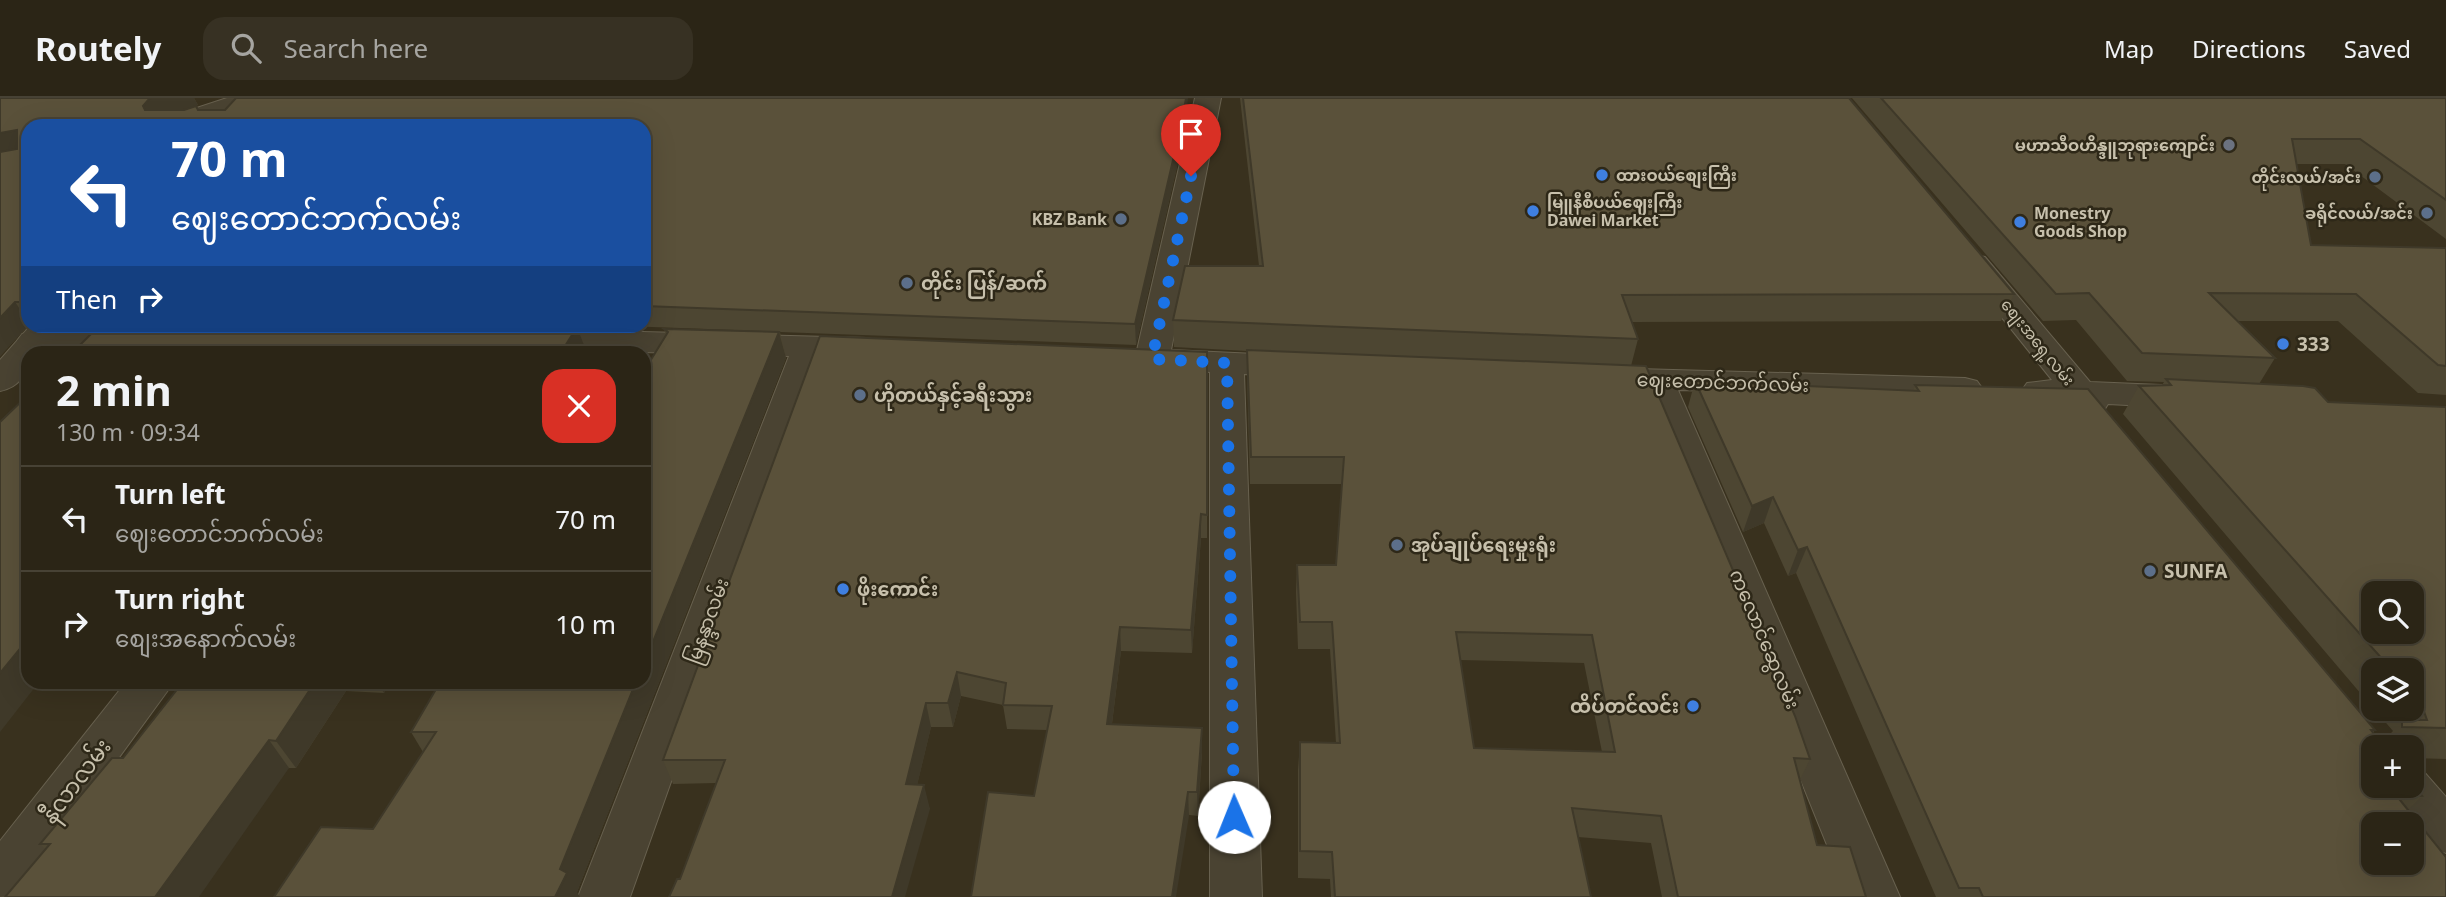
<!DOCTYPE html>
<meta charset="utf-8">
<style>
:root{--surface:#2b2516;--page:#373123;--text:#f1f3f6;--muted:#a6a5a1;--line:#474235}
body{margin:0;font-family:"Noto Sans","Noto Sans Myanmar",sans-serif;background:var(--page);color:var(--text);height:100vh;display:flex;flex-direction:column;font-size:26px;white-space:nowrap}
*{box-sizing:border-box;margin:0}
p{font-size:23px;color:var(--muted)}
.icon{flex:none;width:38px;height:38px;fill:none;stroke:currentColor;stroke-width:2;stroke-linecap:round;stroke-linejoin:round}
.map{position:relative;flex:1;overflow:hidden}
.sheet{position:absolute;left:21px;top:248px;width:630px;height:343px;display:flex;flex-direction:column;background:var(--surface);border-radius:21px;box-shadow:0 7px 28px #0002,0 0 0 2px var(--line)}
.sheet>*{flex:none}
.banner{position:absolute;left:21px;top:21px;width:630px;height:214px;border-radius:21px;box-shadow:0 7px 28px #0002,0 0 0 2px var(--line);background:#1a4fa0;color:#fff;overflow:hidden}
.controls{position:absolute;left:2361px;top:483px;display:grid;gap:14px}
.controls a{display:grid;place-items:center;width:63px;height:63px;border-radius:14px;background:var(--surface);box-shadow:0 7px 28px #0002,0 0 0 2px var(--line);font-size:35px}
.pin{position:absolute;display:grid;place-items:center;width:60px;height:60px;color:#fff;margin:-72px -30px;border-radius:50% 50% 50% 0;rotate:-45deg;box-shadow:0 0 7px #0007}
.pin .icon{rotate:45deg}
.me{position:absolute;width:77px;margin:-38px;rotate:359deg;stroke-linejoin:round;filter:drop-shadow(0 0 5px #0008)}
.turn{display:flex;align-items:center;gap:24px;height:147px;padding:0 35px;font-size:32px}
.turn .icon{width:91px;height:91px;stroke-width:2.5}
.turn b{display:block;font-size:49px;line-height:60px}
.then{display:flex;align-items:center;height:66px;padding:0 35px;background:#0003;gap:14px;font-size:26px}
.round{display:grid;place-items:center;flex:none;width:74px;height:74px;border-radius:21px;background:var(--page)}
.head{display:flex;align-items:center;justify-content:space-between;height:119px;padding:0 35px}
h1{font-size:42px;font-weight:700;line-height:52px}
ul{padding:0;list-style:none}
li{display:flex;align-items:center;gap:21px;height:105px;padding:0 35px;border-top:2px solid var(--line)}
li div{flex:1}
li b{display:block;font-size:26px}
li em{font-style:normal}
header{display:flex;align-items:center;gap:42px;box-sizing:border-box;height:98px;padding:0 35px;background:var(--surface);border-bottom:2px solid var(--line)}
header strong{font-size:33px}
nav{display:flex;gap:38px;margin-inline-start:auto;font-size:24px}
.search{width:490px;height:63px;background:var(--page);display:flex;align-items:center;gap:18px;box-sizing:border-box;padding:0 24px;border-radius:21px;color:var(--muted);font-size:26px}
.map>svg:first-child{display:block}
</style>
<header>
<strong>Routely</strong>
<div class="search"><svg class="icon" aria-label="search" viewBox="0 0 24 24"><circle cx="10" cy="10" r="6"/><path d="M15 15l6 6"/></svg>Search here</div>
<nav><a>Map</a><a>Directions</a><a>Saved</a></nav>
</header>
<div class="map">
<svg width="2446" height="799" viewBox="0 0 2446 799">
<rect width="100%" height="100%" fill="#39311e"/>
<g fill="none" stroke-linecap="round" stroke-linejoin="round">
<defs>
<g id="minor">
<path d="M227 0H254L256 3 252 8 194 28H156L160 22Z"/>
<path d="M1195 0H1221L1171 252 1300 258 1312 261 1317 268 1312 275 1300 278 1244 276 1262 799H1210V274L1140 268 1135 261Z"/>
<path d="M1974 157 1985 159 2090 284 2185 288 2197 292 2203 299 2197 306 2185 310 2108 306 2103 314C2087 317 2080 316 2070 304L2027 299 2022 292 2027 285 2052 282 1959 166 1963 159Z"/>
<path d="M139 228 151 231 156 238 151 245 34 253 22 250 17 243 22 236 34 233Z"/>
<path d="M531 231 867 240 879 243 884 250 879 257 867 260 822 259 630 799H578L789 258 531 251 519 248 514 241 519 234Z"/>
<path d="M1602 270 1965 280 1977 283 1982 290 1977 297 1965 300 1678 292 1900 799H1848L1643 291 1590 287 1585 280 1590 273Z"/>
<path d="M126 584H174L18 798 0 799V743Z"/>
<path d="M2412 670 2424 674 2446 699V755C2418 745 2396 715 2383 688H2412Z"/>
</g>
<path id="tertiary" d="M30 228H63L41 256H28C28 275 20 289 0 293V262Z"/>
</defs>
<!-- minor casing -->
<use href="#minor" stroke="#68614f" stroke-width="2"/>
<!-- tertiary casing -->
<use href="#tertiary" stroke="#68614f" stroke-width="2"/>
<!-- minor -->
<use href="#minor" fill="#4a4332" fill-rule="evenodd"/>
<!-- tertiary -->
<use href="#tertiary" fill="#4a4332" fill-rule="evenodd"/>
</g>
<!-- wall -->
<g fill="#4d4632" fill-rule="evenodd">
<path d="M0 0H194L198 7 183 12 1184 38 1136 247 780 234 786 260 577 794 373 731 423 654 411 634 515 586 644 584 666 238 664 231 763 233 624 228H644V28H28V228L0 258Z"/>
<path d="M1240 0H1849L2014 196 2001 223 1632 224 1638 241 1631 268 1810 661 1800 682 1817 747 1866 799H1662L1651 745 1578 739 1591 799H1331L1330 781 1298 780V672L1300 644 1336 645 1330 551H1298L1296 494 1297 467H1336L1342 386H1250L1247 278V253L1174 249 1173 222 1259 168ZM1460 562 1584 565 1602 654 1474 650Z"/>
<path d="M1852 0H2446V141L2345 66H2296L2311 147 2446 150V297L2418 295 2338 223H2237L2275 260 2259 286 2328 304 2446 309V661L2412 660V649H2373L2422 698 2408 712 2446 799H1936L1796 475 1788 478 1764 425 1743 434 1688 309 1695 283 1913 293 1915 287 2375 632 2373 635 2381 645 2393 633 2374 611H2412V572H2373V610L2123 316 2139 288 2162 287 2164 284 2127 283 2076 222 2043 223Z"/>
<path d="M1207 254V440H1201L1192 555 1121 553 1112 626 1202 654 1198 718 1034 698 1047 632 1007 631 1003 607 961 598 953 629H931L917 687 930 711 680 781 716 685 673 686 663 662Z"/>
<path d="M183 584H391L384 595 346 593 296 670H289L45 751 40 746 123 660Z"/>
</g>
<!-- shaded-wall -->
<g fill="#3f3929">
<path d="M151 0H194L198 7 159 20 154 27 143 8 149 1Z"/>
<path d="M1186 0H1188L1184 38 1136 247 1135 226Z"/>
<path d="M17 32 28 48 0 56V35Z"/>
<path d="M15 204 28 223V228L0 258V220Z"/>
<path d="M577 229 587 255 560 256Z"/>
<path d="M779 234 786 260 577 794 580 799H555L560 771 636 584H644V566Z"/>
<path d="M1773 399 1764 425 1743 434 1752 408Z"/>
<path d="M1201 416V440L1192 555 1191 532Z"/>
<path d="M1807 449 1796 475 1788 478 1798 452Z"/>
<path d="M1120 529 1121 553 1109 649 1107 626Z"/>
<path d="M28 541V584H39L0 634V575Z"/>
<path d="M957 574 961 598 953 629 948 605Z"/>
<path d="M315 584H340L346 593 296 670 276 643Z"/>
<path d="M377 584H391L384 595Z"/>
<path d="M926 605 931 629 912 709 906 686Z"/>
<path d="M1202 630V654L1198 718 1197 694Z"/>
<path d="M269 642 289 670 199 799H155Z"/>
<path d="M924 687 930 711 905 799H892Z"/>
<path d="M1188 694 1189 718 1176 799H1172Z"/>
</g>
<!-- building -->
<g fill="#5a513a" stroke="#3f3929" stroke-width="2" fill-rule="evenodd">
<path d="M0 0H151L149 1 143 8 145 12H184L196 8 198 12H225L236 0H1186L1183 19 1135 226 644 208V28H28V204H15L0 220V54L17 51V32L0 35Z"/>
<path d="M1243 0H1849L2014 196 1622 197 1638 241 1173 222 1185 168H1263Z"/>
<path d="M1881 0H2446V102L2360 41H2292L2311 147 2446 150V268L2438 267 2356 196 2209 195 2275 260 2142 255 2089 195 2056 196Z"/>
<path d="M91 228H522L577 229 560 256H71L95 232Z"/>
<path d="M664 231 779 234 644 566V273L668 234Z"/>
<path d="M820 238 1207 254V417L1201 416 1191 532 1120 529 1107 626 1202 630 1197 694H1188L1172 799H971L988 694 1034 698 1052 608 1003 607 1006 585 957 574 948 605H926L906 686 924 687 892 799H669L677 781H680L725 662H663Z"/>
<path d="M1247 252 1646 268 1795 618 1810 661 1794 660 1817 747 1850 749 1866 799H1678L1661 718 1572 710 1591 799H1335L1332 754 1300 753V644L1340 645 1332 524H1300L1297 467H1336L1344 359H1251ZM1456 534 1592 537 1615 654 1474 650Z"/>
<path d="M2166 281 2303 288 2315 290 2328 304 2446 309V630L2402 629V622H2427L2421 605 2412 594V572H2392L2139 288 2171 287ZM2373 495H2412V534H2373Z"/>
<path d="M1695 283 1919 293 1915 287 2088 291 2375 632H2371L2384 649H2373V688H2412V684L2422 698 2396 697 2446 759V799H1983L1979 790H1959L1807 449 1798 452 1773 399 1752 408ZM2373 726H2412V765H2373Z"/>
<path d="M28 297V541L0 575V324Z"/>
<path d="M183 584H315L276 643 269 642 155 799H5L50 746H40L112 660H123Z"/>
<path d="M516 584H636L560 771 567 775 555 799H274L321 729 373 731 436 634H411L439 586H515Z"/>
</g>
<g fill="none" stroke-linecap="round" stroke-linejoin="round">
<!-- route -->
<path stroke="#1a73e8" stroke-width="12" stroke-dasharray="0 21.6" d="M1191 78 1152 261 1227 265 1234 719"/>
</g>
<!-- markers -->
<circle fill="#6b7280" stroke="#2e2818" stroke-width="2.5" cx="2229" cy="47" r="7"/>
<g fill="#3f7fe0" stroke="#2e2818" stroke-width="2.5">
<circle cx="1602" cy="77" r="7"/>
<circle cx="1533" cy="113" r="7"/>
<circle cx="2020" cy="124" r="7"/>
<circle cx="2283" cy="246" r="7"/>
<circle cx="843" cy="491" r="7"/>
<circle cx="1693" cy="608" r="7"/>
</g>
<g fill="#5c6f8a" stroke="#2e2818" stroke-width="2.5">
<circle cx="2375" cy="79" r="7"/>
<circle cx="2427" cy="115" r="7"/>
<circle cx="1121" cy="121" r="7"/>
<circle cx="907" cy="185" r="7"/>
<circle cx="860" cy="297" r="7"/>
<circle cx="1397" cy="447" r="7"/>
<circle cx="2150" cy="473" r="7"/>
</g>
<g text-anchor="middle" stroke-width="5" stroke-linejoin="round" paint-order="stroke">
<!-- far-poi labels -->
<g font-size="16" font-weight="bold" fill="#c7c0ac" stroke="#2e2818" text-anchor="end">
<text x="2215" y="53">မဟာသီဝဟိန္ဒူဘုရားကျောင်း</text>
<text x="1616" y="83" text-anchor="start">ထားဝယ်စျေးကြီး</text>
<text x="2361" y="85">တိုင်းလယ်/အင်း</text>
<text x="1547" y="110" text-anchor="start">မြူနီစီပယ်ဈေးကြီး<tspan x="1547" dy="18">Dawei Market</tspan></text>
<text x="2034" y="121" text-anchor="start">Monestry<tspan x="2034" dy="18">Goods Shop</tspan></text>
<text x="2413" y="121">ခရိုင်လယ်/အင်း</text>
<text x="1107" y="127">KBZ Bank</text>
</g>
<!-- far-street labels -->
<g font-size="16" fill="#c7c0ac" stroke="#2e2818">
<text transform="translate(2038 244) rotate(51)" y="6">စျေးအရှေ့လမ်း</text>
</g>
<!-- poi labels -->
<g font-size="19" font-weight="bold" fill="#c7c0ac" stroke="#2e2818" text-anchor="start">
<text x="921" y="192">တိုင်း ပြန်/ဆက်</text>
<text x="2297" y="253">333</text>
<text x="874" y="304">ဟိုတယ်နှင့်ခရီးသွား</text>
<text x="1411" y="454">အုပ်ချုပ်ရေးမှုးရုံး</text>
<text x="2164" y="480">SUNFA</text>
<text x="857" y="498">ဖိုးကောင်း</text>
<text x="1679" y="615" text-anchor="end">ထိပ်တင်လင်း</text>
</g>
<!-- street labels -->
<g font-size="19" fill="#c7c0ac" stroke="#2e2818">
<text transform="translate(1723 284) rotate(2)" y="7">ဈေးတောင်ဘက်လမ်း</text>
<text transform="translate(707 523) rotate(-70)" y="7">မြနန္ဒာလမ်း</text>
<text transform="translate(1765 541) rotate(67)" y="7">ကလောင်ဆွေလမ်း</text>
</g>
<!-- near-street labels -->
<g font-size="23" fill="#c7c0ac" stroke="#2e2818">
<text transform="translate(76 683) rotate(-53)" y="8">နီလာလမ်း</text>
</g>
</g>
</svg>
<div class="controls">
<a><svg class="icon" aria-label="search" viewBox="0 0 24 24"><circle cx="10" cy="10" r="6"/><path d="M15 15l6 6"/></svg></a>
<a><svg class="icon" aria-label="layers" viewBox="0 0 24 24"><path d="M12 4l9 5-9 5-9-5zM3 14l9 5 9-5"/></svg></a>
<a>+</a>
<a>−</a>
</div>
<div class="pin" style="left:1191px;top:78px;background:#d93025"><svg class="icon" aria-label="arrive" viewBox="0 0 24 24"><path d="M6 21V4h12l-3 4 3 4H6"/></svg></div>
<svg class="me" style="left:1234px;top:719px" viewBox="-20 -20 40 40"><circle r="19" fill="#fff"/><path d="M0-13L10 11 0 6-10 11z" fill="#1a73e8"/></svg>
<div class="banner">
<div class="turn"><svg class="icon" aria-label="left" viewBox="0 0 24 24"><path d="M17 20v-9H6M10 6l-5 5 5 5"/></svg><div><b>70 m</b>ဈေးတောင်ဘက်လမ်း</div></div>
<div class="then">Then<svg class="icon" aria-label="right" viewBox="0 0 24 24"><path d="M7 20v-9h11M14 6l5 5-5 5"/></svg></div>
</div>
<section class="sheet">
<div class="head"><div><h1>2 min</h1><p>130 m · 09:34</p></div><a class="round" style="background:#d93025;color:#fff"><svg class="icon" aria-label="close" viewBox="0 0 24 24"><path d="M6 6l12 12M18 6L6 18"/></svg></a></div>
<ul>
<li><svg class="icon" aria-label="left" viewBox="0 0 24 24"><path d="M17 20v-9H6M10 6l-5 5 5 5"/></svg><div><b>Turn left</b><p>ဈေးတောင်ဘက်လမ်း</p></div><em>70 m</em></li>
<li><svg class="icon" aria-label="right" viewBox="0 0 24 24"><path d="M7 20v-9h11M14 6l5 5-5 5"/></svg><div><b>Turn right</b><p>စျေးအနောက်လမ်း</p></div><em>10 m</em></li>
</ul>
</section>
</div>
